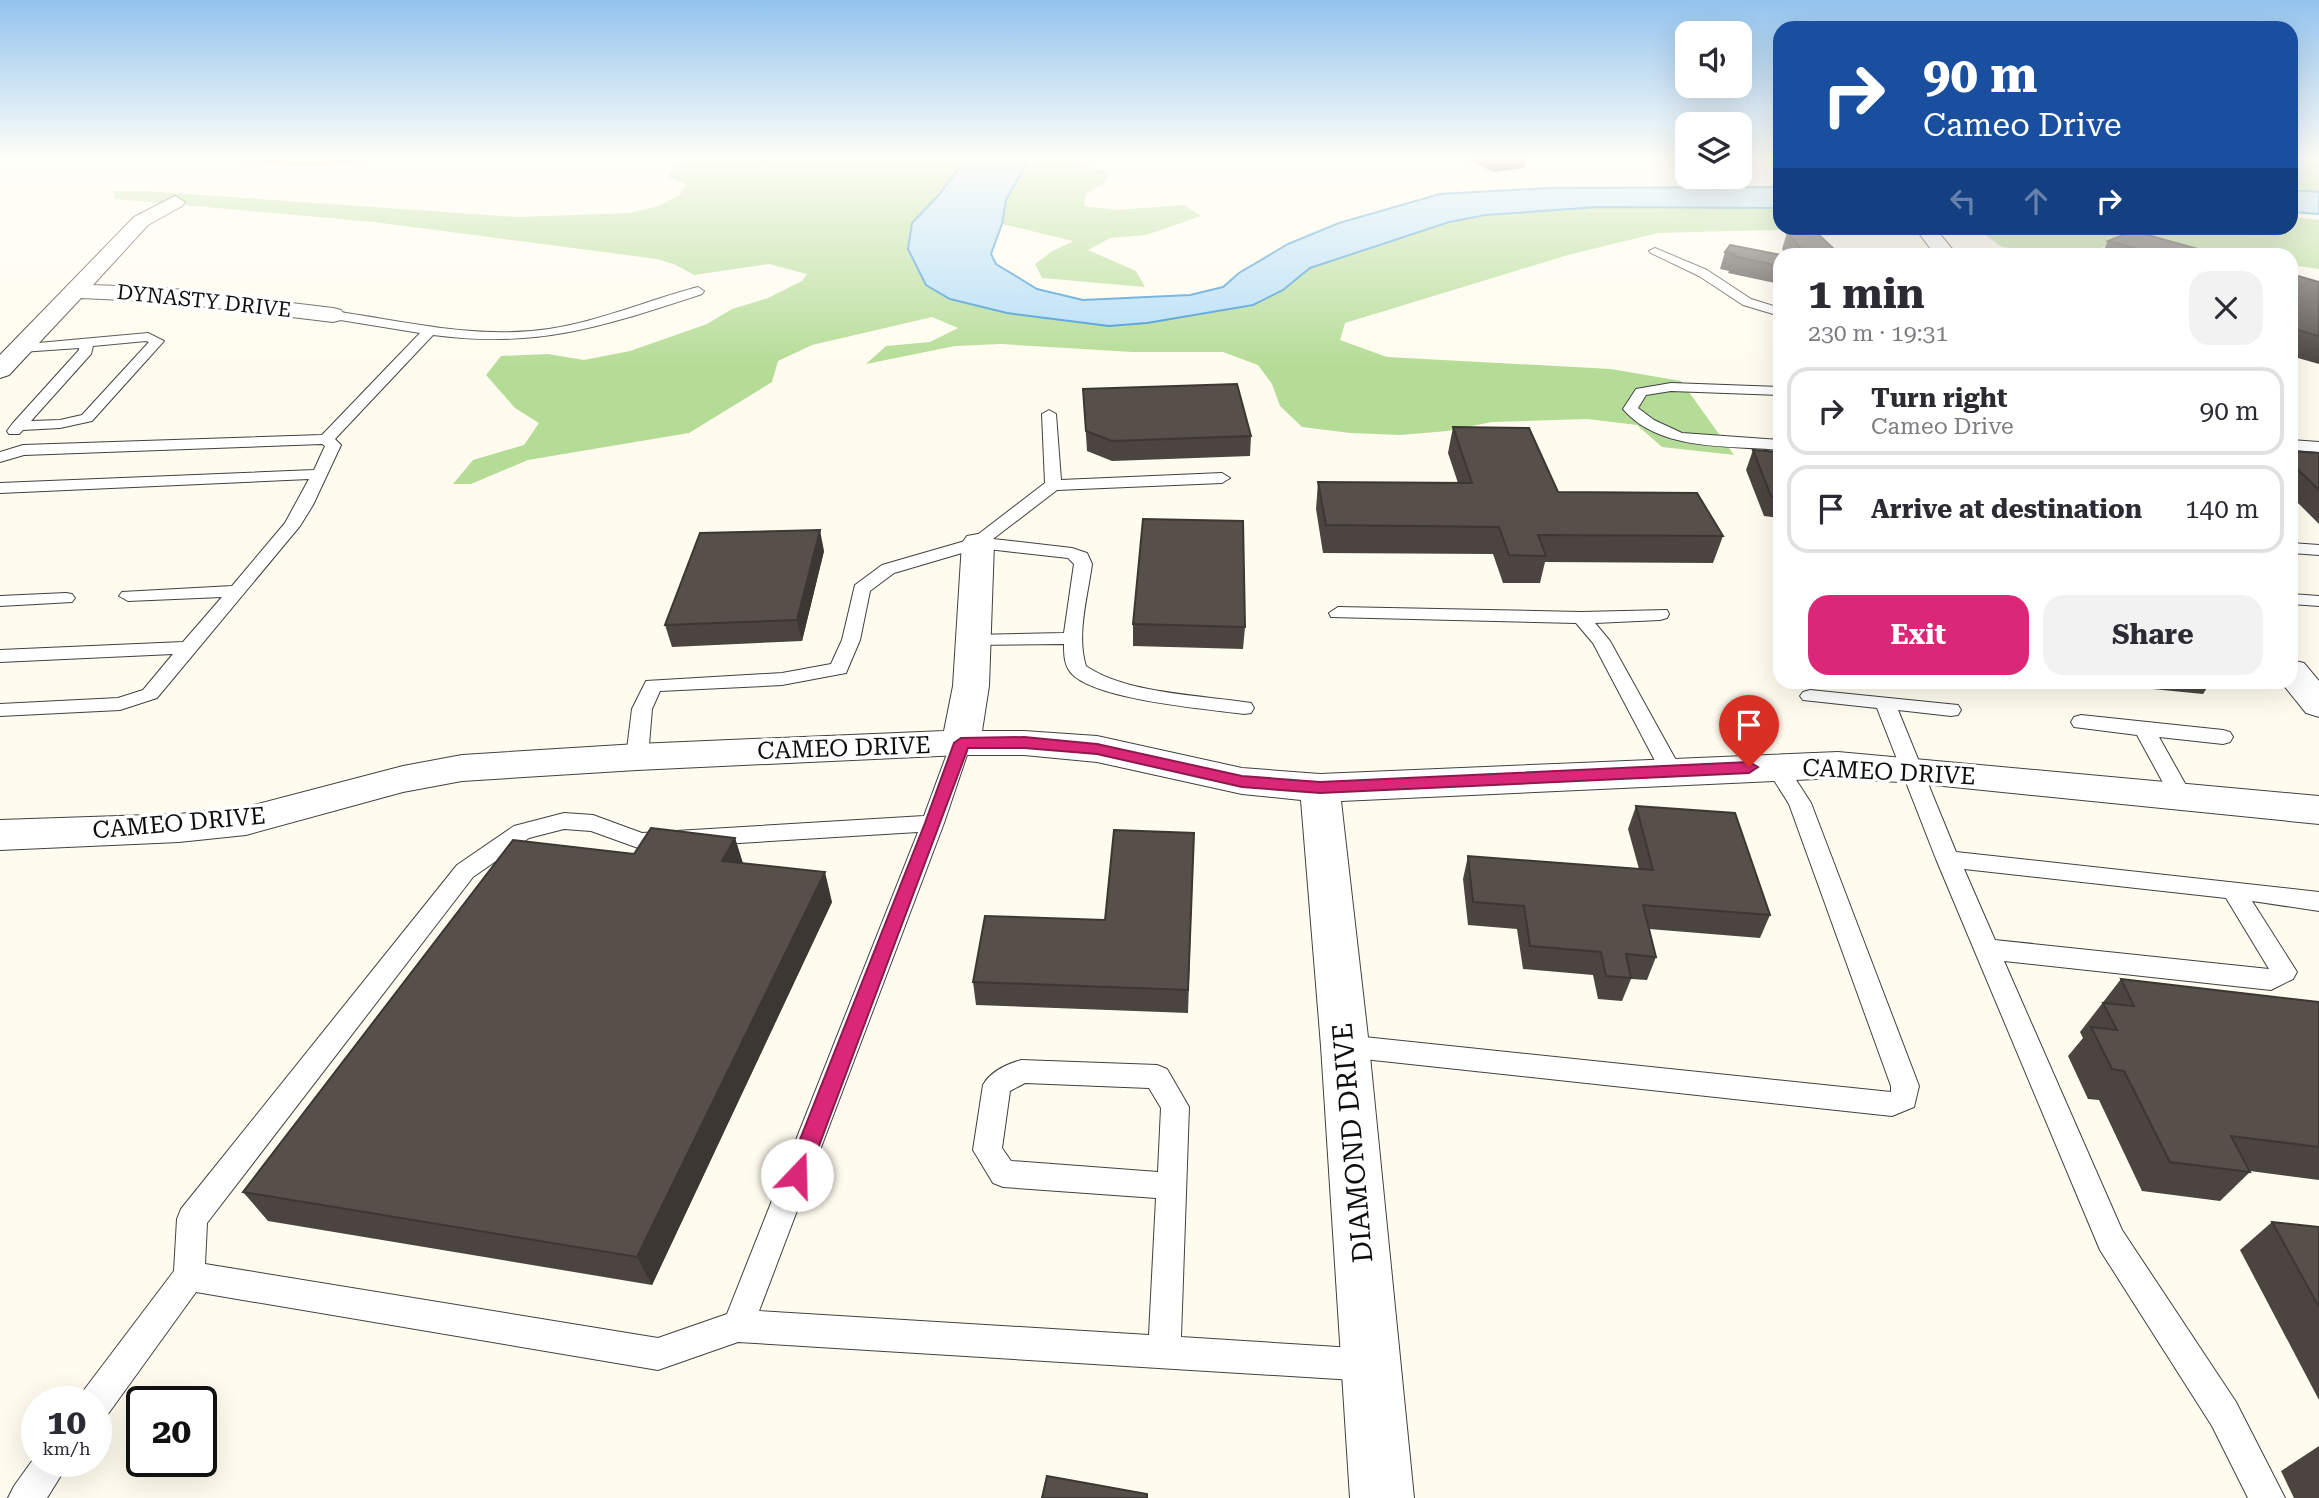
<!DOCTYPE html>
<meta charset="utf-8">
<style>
:root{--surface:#fff;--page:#f2f2f3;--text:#2b2b33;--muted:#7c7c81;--line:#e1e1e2;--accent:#db2777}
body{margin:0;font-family:"Roboto Serif",serif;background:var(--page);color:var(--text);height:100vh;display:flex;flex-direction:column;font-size:26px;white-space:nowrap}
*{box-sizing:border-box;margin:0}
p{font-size:23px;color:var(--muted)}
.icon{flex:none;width:38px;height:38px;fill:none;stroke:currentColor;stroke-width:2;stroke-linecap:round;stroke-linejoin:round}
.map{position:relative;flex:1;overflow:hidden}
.sheet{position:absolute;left:1773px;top:248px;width:525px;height:441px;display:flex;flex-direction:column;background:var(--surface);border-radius:21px;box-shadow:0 7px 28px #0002}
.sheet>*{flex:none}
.banner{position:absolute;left:1773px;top:21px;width:525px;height:214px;border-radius:21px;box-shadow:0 7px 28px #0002;background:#1a4fa0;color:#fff;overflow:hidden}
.controls{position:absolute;left:1675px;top:21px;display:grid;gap:14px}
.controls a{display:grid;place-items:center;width:77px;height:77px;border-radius:14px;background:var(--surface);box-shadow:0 7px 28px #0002;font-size:35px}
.speed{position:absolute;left:21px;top:1386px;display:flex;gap:14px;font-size:35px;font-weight:700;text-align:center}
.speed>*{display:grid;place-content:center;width:91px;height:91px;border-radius:50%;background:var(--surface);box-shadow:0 7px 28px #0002;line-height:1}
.speed small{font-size:18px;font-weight:400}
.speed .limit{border:4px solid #111;border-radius:10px;background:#fff;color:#111}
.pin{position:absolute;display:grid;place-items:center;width:60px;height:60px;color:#fff;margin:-72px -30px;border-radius:50% 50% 50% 0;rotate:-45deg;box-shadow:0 0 7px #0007}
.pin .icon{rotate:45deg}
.me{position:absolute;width:77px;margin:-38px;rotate:21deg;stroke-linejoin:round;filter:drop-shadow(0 0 5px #0008)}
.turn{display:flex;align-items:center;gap:24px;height:147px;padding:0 35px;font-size:32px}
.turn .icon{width:91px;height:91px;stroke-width:2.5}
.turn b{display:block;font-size:49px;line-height:60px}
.lanes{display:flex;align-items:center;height:66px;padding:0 35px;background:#0003;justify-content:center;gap:35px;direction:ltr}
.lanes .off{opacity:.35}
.round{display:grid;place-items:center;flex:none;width:74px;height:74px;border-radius:21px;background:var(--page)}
.overview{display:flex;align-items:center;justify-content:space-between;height:119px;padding:0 35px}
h1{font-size:42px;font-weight:700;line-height:52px}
.primary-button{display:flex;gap:14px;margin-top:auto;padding:14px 35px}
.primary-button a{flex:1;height:80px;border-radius:21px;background:var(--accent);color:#fff;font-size:28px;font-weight:700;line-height:80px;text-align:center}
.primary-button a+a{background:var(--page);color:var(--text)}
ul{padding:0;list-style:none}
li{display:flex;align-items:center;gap:21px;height:88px;margin:0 14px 10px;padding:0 21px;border:4px solid var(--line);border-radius:21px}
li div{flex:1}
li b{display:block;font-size:26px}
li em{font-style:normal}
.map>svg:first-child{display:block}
</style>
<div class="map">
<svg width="2319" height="1498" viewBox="0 0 2319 1498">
<rect width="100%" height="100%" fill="#fffcef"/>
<!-- forest -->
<g fill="#b5dc96">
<path d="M228 157H389C334 168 283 170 228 157Z"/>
<path d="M688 157H968L937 197 912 223 1007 313 1109 326 1283 290 1310 268 1449 222 1486 215 1598 207 1780 208V228L1809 229 1658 233 1568 255 1345 323 1340 340 1387 357 1611 369 1681 381 1734 455 1662 447 1637 425 1587 419 1492 422 1448 431 1400 435 1350 433 1302 427 1280 406 1272 384 1258 365 1223 352H1133L1001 344 955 346 866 364 886 346 930 342 958 328 932 317 812 345 778 361 772 382 689 433 528 460 471 484H453L473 460 524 445 539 423 515 408 486 375 501 356 548 354 584 360 630 351 707 324 732 309 768 298 802 281 807 274 769 264 694 275 676 265 657 259 374 222 115 199 113 191H144L519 217 629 213 658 206 680 195 686 184 668 177 673 166Z"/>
<path d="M1030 157H1072L1084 166 1111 172 1104 183 1086 194 1084 206 1116 210 1184 205 1201 216 1146 235 1110 238 1088 250 1136 271 1145 287 1042 278 1035 264 1051 252 1073 241 1002 224 1006 200Z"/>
<path d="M2291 157H2319V192L2291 187Z"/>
<path d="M2291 217 2319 220V269L2291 265V256L2205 255 2109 245 2084 254 2045 252 2002 247 1976 228H2291Z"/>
</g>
<!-- water -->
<g fill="#b2ddf8" stroke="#3792d2" stroke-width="2">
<path d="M968 157H1030L1006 200 1002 224 991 254 996 264 1037 289 1083 300 1190 295 1223 287 1239 273 1288 244 1339 223 1440 194 1549 188 1780 187V208L1598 207 1486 215 1449 222 1310 268 1283 290 1253 305 1147 323 1109 326 1007 313 950 299 926 285 908 249 912 223 937 197Z"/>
<path d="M2291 190 2319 192V214L2291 212Z"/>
</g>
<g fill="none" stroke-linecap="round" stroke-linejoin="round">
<defs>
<g id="service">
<path d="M1655 248 1707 270 1751 299 1780 308V316L1743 305 1699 276 1651 253 1649 251Z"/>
<path d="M698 287 704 291 702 294C604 326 538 349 433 335L335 439 341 445 313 505 300 526 157 698 120 710 0 716V704L118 698 143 690 173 654 0 662V650L183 642 222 597 128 601 119 596 122 592 232 586 285 523 309 479 0 493V483L314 470 325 446 322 444 24 455 0 462V452L23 445 322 435 420 333 328 318 327 315 333 311C405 321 476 340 549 329 601 321 648 300 698 287Z"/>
<path d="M148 333 164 341 92 421 60 428 23 430 19 434H9L7 431 13 423 79 350V348L21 352 14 348 16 345ZM146 341 149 342 82 415 60 420 31 421 91 354 93 346Z"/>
<path d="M1671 383 1780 387V395L1671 391 1646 395 1638 408 1654 420 1682 433 1780 440V450C1729 445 1660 452 1623 409L1636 389Z"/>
<path d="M1049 410 1056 414 1061 480 1222 473 1230 478 1222 483 1057 490 993 539 1072 548 1087 553 1092 564C1088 595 1076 635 1086 666 1125 693 1197 695 1244 702L1251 703 1254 708 1251 713 1244 714C1207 709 1097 700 1072 674 1064 666 1064 655 1064 644L966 645 964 641 966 637 973 635 1064 633 1074 564 1068 558 979 548 894 573 870 591 860 640 846 673 782 685 660 691 652 709 648 757 644 762H630L626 757 632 709 646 681 782 673 831 664 842 640 855 585 882 565 972 539 1045 483 1042 414Z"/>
<path d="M2291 440 2319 442V452L2291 450Z"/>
<path d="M2291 543 2319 545V555L2291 553Z"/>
<path d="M66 593 72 594 75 598 72 602 0 606V596Z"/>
<path d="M2291 594 2319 596V606L2291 604Z"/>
<path d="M1338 607 1581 612 1667 610 1669 614 1667 618 1660 620 1595 623 1610 641 1682 771 1679 776H1663L1593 643 1576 623 1331 617 1329 613Z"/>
<path d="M1810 690 1958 705 1961 710 1958 715 1951 716 1898 710 1956 852 2319 892V911L2252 901 2297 972 2293 979 2271 990 2004 961 2122 1230 2236 1402 2285 1498H2248L2212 1426 2100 1250 1936 859 1877 708 1803 700 1800 696 1803 692ZM1964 869 2226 898 2269 969 1995 940Z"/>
<path d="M2081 715 2223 730 2230 732 2233 737 2230 742 2223 744 2159 737 2192 796 2189 801 2181 803 2173 801 2137 735 2074 727 2071 722 2074 717Z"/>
<path d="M961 736 968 738 971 743 944 823 759 1311 1149 1335 1156 1198 1003 1187 993 1183 973 1150 983 1085C990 1072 1007 1064 1021 1060L1157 1065 1167 1069 1189 1107 1181 1337 1370 1349 1382 1353 1386 1365 1382 1377 1370 1381 738 1342 658 1370 196 1292 108 1414 96 1419V1402H79L84 1390 174 1271 177 1219 181 1209 457 865 514 826 564 813 593 815 642 833 924 816 951 743 954 738ZM564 829 591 831 641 849 918 832 727 1314 658 1338 205 1264 207 1223 473 877 529 838ZM1025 1083 1149 1088 1161 1108 1158 1172 1011 1161 1002 1148 1010 1091Z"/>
<path d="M1776 759 1784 761 1811 803 1919 1086 1914 1107 1892 1116 1345 1057 1336 1054 1332 1046 1336 1038 1345 1035 1891 1092V1086L1789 804 1765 766 1768 761Z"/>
<path d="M37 1454V1461H70L47 1498H8L14 1486Z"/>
</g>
<g id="minor">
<path d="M175 196 185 202 182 206 148 225 93 285 166 288 333 308 341 310 345 315 341 320 333 322 166 302 81 298 9 375 0 378V355L134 217Z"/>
<path d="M978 534 989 536 994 543 989 686 982 731H1024L1097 736 1242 768 1320 774 1838 752 2319 796V824L1914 783 1838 778 1341 801 1369 1046 1414 1498H1350L1321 1046 1301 800 1242 794 1097 762 1024 755H961L637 770 462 781 403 792 246 835 179 842 0 850V820L179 814 246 807 403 766 462 755 637 744 944 731 953 686 962 543 967 536Z"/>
</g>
<g id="tertiary">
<path d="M1915 228H1935L1958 256H1936Z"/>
<path d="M2291 660 2304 663 2319 681V717L2306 713 2281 682H2291Z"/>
</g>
</defs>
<!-- service casing -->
<use href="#service" stroke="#414141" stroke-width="2"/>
<!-- minor casing -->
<use href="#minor" stroke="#414141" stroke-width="2"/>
<!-- tertiary casing -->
<use href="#tertiary" stroke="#414141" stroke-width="2"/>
<!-- service -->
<use href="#service" fill="#fff" fill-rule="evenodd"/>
<!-- minor -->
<use href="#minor" fill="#fff" fill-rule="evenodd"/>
<!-- tertiary -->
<use href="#tertiary" fill="#fff" fill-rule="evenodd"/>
</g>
<!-- wall -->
<g fill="#4b4440">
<path d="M1462 157 1526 158 1524 168 1493 172Z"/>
<path d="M1787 233 1837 252 1846 256H1787L1782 249Z"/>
<path d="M2108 241 2223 256H2101Z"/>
<path d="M1725 252 1780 256V285L1775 283 1728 273 1729 271 1720 269Z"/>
<path d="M2291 274 2319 282V364L2291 356Z"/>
<path d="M1083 389 1251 436 1250 456 1112 461 1087 451Z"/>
<path d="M1453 427 1558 492 1723 536 1713 563 1545 562 1540 583H1503L1493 554 1323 553 1316 509 1318 482 1458 483 1448 453Z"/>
<path d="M1753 450 1780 452V518L1764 516 1746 470Z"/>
<path d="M2291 451 2319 453V524L2291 496Z"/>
<path d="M824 551 802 641 672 647 665 625Z"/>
<path d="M1133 624 1245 627 1243 649 1133 646Z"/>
<path d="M2111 682H2211L2203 694 2112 685Z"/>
<path d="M1636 806 1770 915 1760 938 1649 929 1656 957 1647 980 1631 979 1622 1001 1598 999 1593 975 1523 969 1517 929 1468 925 1463 879 1468 856 1639 869 1628 829Z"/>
<path d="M1194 833 1188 1013 976 1005 973 982 1105 920Z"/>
<path d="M735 838 743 863 832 902 652 1285 268 1221 243 1192 634 854Z"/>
<path d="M2121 979 2319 1002V1180L2250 1171V1172L2220 1201 2142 1191 2099 1100 2088 1099 2068 1056 2083 1038 2080 1032Z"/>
<path d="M2272 1222 2319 1227V1400L2240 1250Z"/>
<path d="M2319 1446V1498H2294L2281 1471Z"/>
</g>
<!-- shaded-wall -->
<g fill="#3d3734">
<path d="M1526 158 1524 168 1493 172 1495 162Z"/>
<path d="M820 530 824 551 802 641 797 620Z"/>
<path d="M735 838 744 868 722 861Z"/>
<path d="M825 872 832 902 652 1285 637 1257Z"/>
</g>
<!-- building -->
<g fill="#574f4a" stroke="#3d3734" stroke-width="2">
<path d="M1484 157H1525L1526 158 1495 162Z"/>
<path d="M2133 231 2223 256H2152L2156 254 2108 241Z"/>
<path d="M1787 233H1817L1837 252 1846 256H1808Z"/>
<path d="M1730 245 1786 256H1780V266L1733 256 1735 254 1725 252Z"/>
<path d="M2291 274 2319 282V336L2291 328Z"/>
<path d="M1237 384 1251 436 1112 441 1086 431 1083 389Z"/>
<path d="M1453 427 1529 428 1558 492 1697 493 1723 536 1538 535 1546 556 1509 555 1499 527 1326 525 1318 482 1472 483Z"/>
<path d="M1753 450 1780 452V497L1771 496Z"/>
<path d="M2291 451 2319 453V490L2291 463Z"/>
<path d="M1143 519 1243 521 1245 627 1133 624Z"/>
<path d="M820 530 797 620 665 625 700 533Z"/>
<path d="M1636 806 1735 813 1770 915 1643 905 1656 957 1626 954 1631 978 1606 976 1601 952 1530 946 1524 906 1473 902 1468 856 1653 870Z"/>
<path d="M651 828 735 838 722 861 825 872 637 1257 243 1192 513 840 634 854Z"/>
<path d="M1114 830 1194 833 1188 990 973 982 985 916 1105 920Z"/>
<path d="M2121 979 2319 1002V1147L2231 1136 2250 1172 2170 1162 2124 1071 2112 1069 2091 1027 2117 1030 2103 1003 2134 1006Z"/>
<path d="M2272 1222 2319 1227V1307Z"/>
<path d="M1047 1476 1147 1494V1498H1042Z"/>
</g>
<!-- sky -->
<linearGradient id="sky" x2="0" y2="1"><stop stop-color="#92c4ee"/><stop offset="0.43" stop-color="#fffef8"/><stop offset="1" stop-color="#fffef8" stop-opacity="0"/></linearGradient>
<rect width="2319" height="367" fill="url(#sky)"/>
<!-- route -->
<path fill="#db2777" stroke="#8e194d" stroke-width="2" d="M1024 737 1097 744 1242 776 1320 782 1749 762 1758 767 1749 773 1320 793 1242 787 1097 754 1024 748H968L808 1175 804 1182 797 1185 789 1182 786 1175 925 823 954 743 961 738Z"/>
<g text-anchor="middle" stroke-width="7" stroke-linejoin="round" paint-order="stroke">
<!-- far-street labels -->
<g font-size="21" fill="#0e0e0e" stroke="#fff">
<text transform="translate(204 301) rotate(6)" y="7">DYNASTY DRIVE</text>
</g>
<!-- street labels -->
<g font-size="24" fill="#0e0e0e" stroke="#fff">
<text transform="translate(844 748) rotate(-2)" y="8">CAMEO DRIVE</text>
<text transform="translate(1889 772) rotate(3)" y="8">CAMEO DRIVE</text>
<text transform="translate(179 823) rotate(-5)" y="8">CAMEO DRIVE</text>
</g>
<!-- near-street labels -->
<g font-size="28" fill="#0e0e0e" stroke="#fff">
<text transform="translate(1352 1143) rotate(-95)" y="10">DIAMOND DRIVE</text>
</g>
</g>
</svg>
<div class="controls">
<a><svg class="icon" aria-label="sound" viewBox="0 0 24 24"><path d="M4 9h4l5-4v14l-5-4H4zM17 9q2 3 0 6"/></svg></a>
<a><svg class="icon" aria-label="layers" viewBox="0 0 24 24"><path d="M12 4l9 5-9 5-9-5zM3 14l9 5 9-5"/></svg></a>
</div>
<div class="speed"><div>10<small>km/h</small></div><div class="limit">20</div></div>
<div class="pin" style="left:1749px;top:767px;background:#d93025"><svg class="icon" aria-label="arrive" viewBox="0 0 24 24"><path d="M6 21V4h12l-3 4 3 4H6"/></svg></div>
<svg class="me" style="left:797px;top:1175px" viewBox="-20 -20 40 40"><circle r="19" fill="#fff"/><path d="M0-13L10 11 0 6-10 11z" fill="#db2777"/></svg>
<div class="banner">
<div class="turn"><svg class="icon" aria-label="right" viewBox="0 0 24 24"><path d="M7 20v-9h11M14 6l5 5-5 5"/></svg><div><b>90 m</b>Cameo Drive</div></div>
<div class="lanes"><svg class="icon off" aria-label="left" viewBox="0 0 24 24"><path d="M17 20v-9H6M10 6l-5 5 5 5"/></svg><svg class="icon off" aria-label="ahead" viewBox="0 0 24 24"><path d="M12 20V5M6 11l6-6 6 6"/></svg><svg class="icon" aria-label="right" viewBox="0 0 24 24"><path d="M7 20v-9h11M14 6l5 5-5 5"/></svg></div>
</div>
<section class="sheet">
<div class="overview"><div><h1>1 min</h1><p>230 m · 19:31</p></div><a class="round"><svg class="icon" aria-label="close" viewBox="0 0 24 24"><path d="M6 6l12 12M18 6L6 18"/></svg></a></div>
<ul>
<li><svg class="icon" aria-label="right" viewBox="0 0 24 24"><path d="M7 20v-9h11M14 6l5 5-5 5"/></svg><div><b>Turn right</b><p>Cameo Drive</p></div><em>90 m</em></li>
<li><svg class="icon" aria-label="arrive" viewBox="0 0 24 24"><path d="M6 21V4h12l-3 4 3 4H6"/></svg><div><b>Arrive at destination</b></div><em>140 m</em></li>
</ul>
<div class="primary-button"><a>Exit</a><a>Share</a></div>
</section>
</div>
